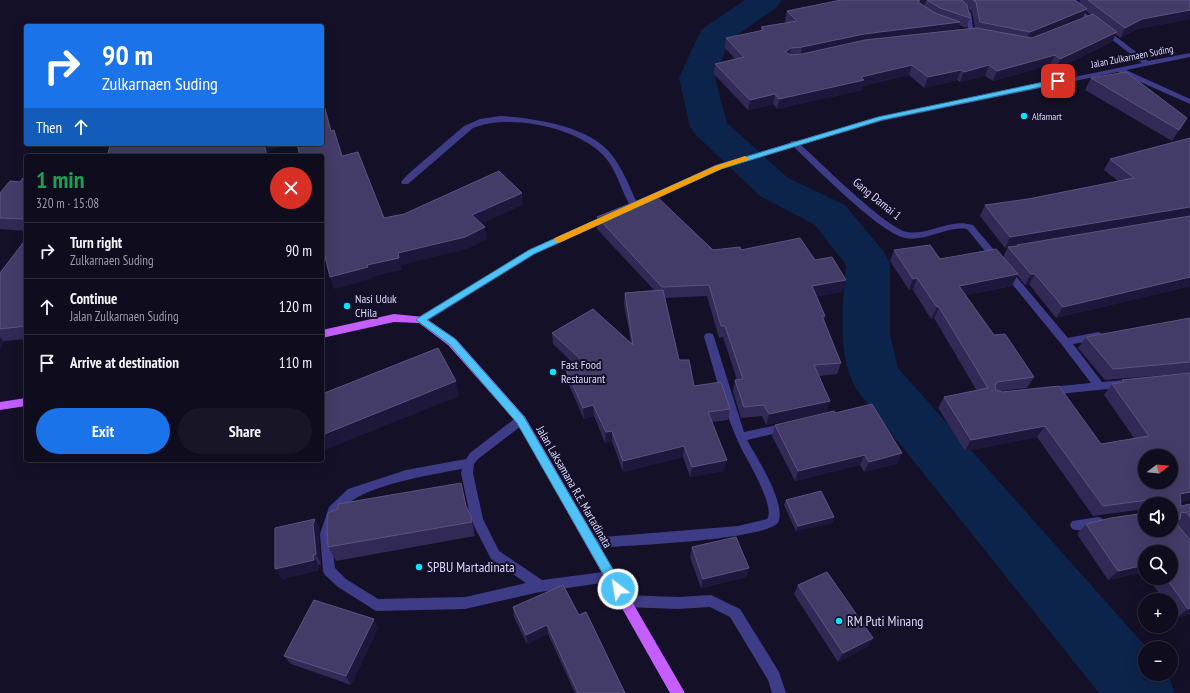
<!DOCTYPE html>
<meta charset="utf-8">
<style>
:root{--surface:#0f0c1e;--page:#181527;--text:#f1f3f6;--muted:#9b9ba4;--line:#2f2c3c;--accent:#1a73e8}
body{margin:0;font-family:"PT Sans Narrow",sans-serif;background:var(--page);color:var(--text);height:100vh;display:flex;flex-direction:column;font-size:15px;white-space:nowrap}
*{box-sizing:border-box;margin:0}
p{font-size:13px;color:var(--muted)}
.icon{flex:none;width:22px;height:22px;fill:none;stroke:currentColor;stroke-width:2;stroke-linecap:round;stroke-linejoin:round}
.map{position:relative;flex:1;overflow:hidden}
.drawer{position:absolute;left:24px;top:154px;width:300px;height:308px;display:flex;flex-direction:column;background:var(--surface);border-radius:4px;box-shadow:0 4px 16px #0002,0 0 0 1px var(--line)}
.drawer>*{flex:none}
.hud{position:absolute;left:24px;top:24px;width:300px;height:122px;border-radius:4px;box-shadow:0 4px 16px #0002,0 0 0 1px var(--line);background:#1a73e8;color:#fff;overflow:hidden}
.needle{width:26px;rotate:74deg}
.fabs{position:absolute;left:1138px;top:449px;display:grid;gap:8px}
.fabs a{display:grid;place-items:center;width:40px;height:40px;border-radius:50%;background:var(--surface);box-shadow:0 4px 16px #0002,0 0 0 1px var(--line);font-size:20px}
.pin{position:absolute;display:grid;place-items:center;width:34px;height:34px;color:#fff;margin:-17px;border-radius:8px;box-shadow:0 2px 6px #0006}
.me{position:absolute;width:44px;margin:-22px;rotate:329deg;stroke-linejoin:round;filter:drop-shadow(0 0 3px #0008)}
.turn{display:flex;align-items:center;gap:14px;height:84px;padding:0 12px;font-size:18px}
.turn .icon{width:52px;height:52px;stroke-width:2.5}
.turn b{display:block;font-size:28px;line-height:34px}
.then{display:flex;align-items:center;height:38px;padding:0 12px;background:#0003;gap:8px;font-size:15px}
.round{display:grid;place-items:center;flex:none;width:42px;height:42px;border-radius:21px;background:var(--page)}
.head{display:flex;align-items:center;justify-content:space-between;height:68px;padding:0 12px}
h1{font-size:24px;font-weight:700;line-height:30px;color:#1e9e55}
.action{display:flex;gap:8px;margin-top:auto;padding:8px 12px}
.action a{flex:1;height:46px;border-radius:24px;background:var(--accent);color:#fff;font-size:16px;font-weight:700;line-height:46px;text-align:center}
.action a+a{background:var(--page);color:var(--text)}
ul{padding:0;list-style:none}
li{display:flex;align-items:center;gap:12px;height:56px;padding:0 12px;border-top:1px solid var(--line)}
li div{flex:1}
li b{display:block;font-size:15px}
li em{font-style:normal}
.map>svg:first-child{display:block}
</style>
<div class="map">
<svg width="1190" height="693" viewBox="0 0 1190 693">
<rect width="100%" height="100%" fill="#141028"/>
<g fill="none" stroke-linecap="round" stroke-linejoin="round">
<!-- river -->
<path fill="#0c234b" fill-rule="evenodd" d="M745 0H782L777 7 729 41 715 78 727 123 788 178 845 205 884 252 890 263V335L898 368 1147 648H1145V674H1168L1175 693H1099L856 389C836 351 843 306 846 265L815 225 760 196 696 135 690 127 679 78 698 36 702 29Z"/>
<!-- minor -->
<g fill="#3e3b87" fill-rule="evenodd">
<path d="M952 0H959L971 13 974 35 969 34 965 14Z"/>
<path d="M1061 0H1068L1148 61 1190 53V57L1126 70 1190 99V104L1118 72 882 121 801 145C820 162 887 229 907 232 931 236 947 218 973 225L1068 338 1098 332 1101 333 1103 336 1101 339 1073 344 1102 382 1124 380 1128 381 1129 384 1128 387 1049 395 1045 394 1044 391 1045 388 1049 387 1091 383 1062 345 967 229C946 226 927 242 905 238 880 233 815 167 794 147L721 169 647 203H641L640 201 715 165 790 143 791 141H797L881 117 1142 63Z"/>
<path d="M500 116C533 118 589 126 611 154 623 169 630 188 638 205L637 207H631C621 191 617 170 604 156 578 127 508 113 473 128L408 184H402L401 182 407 175 464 126 480 119Z"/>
<path d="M610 213 613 214 614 216 613 218 535 254 424 323H418L416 320 418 317 529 250Z"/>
<path d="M709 333 713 334 714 337 744 432 786 423 790 424 791 427 790 430 786 431 747 440C757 458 787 504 778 523 760 541 623 546 591 548L587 547 585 543 587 539 591 538 738 526 767 519C775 509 753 470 747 459 726 422 717 378 704 337L705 334Z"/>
<path d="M521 416 525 417 526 420 525 423 478 459 474 464 473 473 483 519 499 551 542 580 611 571 615 573 617 577 615 581 540 592 465 609 376 611 338 587 325 575 323 571 320 534 329 507 348 489 406 470 466 459 470 453 517 417ZM462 469 461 473 471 520 491 559 526 583 465 597 378 599 346 579 335 568C333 551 329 530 338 514 354 486 431 475 462 469Z"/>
<path d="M1098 517 1102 518 1104 522 1102 526C1094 529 1080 532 1072 529L1070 525 1072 521Z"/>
<path d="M625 595 678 597 711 595 740 609 779 672 786 693H772L768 680 730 617 710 607 678 609 625 607 621 605 619 601 621 597Z"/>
</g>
<!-- major -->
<g fill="#c45eff" fill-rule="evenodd">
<path d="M394 314 424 317 456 339 525 417 685 693H670L517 423 448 345 419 323 394 322 322 338V330Z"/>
<path d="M26 398V406L0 410V402Z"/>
</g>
</g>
<!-- wall -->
<g fill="#322956" fill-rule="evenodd">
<path d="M841 0H1075L1079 3 1080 0H1190V19L1137 29 1120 38 1116 34 1112 42 1056 69 1050 65 993 81 985 76 960 82 957 80 924 88 909 75 863 86 862 90 777 109 773 104 748 110 714 74 715 64 735 59 725 48 726 38 761 31V27L786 23 785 21 787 11ZM967 7 972 12 975 28 958 30 959 25 966 28 970 18ZM1086 11 1091 15 1082 18Z"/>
<path d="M1091 78 1187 118 1172 141 1085 90Z"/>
<path d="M1190 138V286L1056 318 1029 284 1025 285 1017 275 1012 286 965 295 994 335 1034 377 1027 388 1001 391 1101 444 1134 438 1104 395 1112 384 1120 383 1122 380 1190 373V500L1181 502V506L1190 504V614L1176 618 1171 610V600H1164L1148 578H1171L1145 552V574L1144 572 1108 580 1077 534 1086 524 1145 530 1171 504H1145V509L1093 516 1037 437 965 451 938 408 944 397 977 391 934 318 931 319 913 290H909L890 261 894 250 940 259 1003 257 1008 247H1010L1005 248 980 216 985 205 1028 199 1118 181 1104 170 1110 159Z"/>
<path d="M26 174V231L0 229V193L20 182Z"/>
<path d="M597 217 713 250H741L815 260 843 292 817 296 825 316 824 320 841 363 837 374 819 376 830 401 826 412 766 425 762 416 741 418 733 391 735 380H737L723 337 719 338 707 296 665 298 679 360 694 386 730 409 728 420 712 422 724 471 690 477 683 457 623 472 612 441 605 443 594 416 584 419 567 381 566 370 577 367 553 344 552 333 631 342 624 304 625 293 654 290 597 229Z"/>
<path d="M26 239V339L4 341 0 350V273Z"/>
<path d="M1190 318V373L1105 380 1078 348 1086 337Z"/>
<path d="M835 413 902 453 897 464 864 472 860 465 795 481 772 436 775 425Z"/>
<path d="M786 500 834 517 832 523 796 531 784 505Z"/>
<path d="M467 507 471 516 475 536 336 561 328 547Z"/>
<path d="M320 529 318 534 321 564 319 565V570L282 579Z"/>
<path d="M692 547 749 568 746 577 701 588 690 557Z"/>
<path d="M798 585 873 638 867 647 838 662 794 594Z"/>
<path d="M513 607 579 615 625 693H575L548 634 527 644 514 617Z"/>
<path d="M378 628 351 685 291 664 284 656Z"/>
</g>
<!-- shaded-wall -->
<g fill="#1e173c">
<path d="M920 0H926L923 9 918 2Z"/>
<path d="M1087 9 1082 19 1026 41 1030 32Z"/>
<path d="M1190 10V19L1137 29 1120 38 1125 28 1142 19Z"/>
<path d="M960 22 957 32 800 58 802 47 864 34Z"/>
<path d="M1117 32 1112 42 1056 69 1060 59Z"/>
<path d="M791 48 789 59 785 52Z"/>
<path d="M1055 55 1050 65 993 81 997 71Z"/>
<path d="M912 65 909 75 863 86 862 90 777 109 779 99 861 77Z"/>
<path d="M989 65 985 76 960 82 964 72Z"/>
<path d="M961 70 957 80 924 88 928 77Z"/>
<path d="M775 94 773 104 748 110 750 100Z"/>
<path d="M242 144H250L247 156 242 145Z"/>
<path d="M264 144H296L268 150 269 156H267Z"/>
<path d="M522 193 523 205 474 227 472 215Z"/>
<path d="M1190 207V216L1017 245 1016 246 1005 248 1010 237Z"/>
<path d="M485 227 487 239 467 249 401 265 402 270 371 277 372 279 334 289 330 277 367 265 398 253Z"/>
<path d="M1018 274 1012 286 953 297 959 286Z"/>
<path d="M1031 274H1035L1029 284 1025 285Z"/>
<path d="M1190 277V286L1056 318 1063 307Z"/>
<path d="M917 278 913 290H909L913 279Z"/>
<path d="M846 280 843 292 809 298 812 286Z"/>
<path d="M937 307H939L934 318 931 319Z"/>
<path d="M0 337 4 341 0 350Z"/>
<path d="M456 381 459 396 322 451V435Z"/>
<path d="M830 401 826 412 766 425 769 414Z"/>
<path d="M593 405 594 416 584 419 583 408Z"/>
<path d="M1045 426 1037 437 965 451 971 440Z"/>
<path d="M612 431V441L605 443 606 432Z"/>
<path d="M684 446 683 457 623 472V461Z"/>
<path d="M902 453 897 464 864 472 869 462Z"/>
<path d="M865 455 860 465 795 481 798 471Z"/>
<path d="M289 460H300L291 464Z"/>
<path d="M727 460 724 471 690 477 692 467Z"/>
<path d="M1190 492V500L1170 504 1180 494Z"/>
<path d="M471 516 475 530V536L472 522Z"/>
<path d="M834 517 832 523 796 531 798 526Z"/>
<path d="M315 519 320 529 318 534 321 564 316 554 313 524Z"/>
<path d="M313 555 319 565V570L282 579 275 569Z"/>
<path d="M1145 565V571L1144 572 1108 580 1118 571Z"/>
<path d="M749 568 746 577 701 588 703 579Z"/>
<path d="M1190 608V614L1176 618 1188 609Z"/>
<path d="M374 619 378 628 351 685 346 676Z"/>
<path d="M547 625 548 634 527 644 526 635Z"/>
<path d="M873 638 867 647 838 662 843 653Z"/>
</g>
<!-- building -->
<g fill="#443c68" stroke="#5c5480" fill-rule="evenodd">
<path d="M841 0H920L918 2 935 13 960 22 864 34 802 47 791 48 785 52 791 55 802 54 865 40 976 28 1032 38 1093 14 1117 32 1060 59 1055 55 997 71 989 65 964 72 961 70 928 77 912 65 861 77 864 80 779 99 775 94 750 100 715 64 744 57 726 38 764 30 761 27 797 21 787 11Z"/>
<path d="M927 0H962L967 5 970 18 940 8Z"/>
<path d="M973 0H1075L1087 9 1030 32 980 22 976 2Z"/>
<path d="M1088 0H1190V10L1142 19 1125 28Z"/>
<path d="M1126 72 1187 118 1179 130 1091 78Z"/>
<path d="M322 98 331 131 334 130 342 156 358 152 384 218 404 214 499 171 522 193 472 215 485 227 465 237 398 253 399 258 367 265 368 267 330 277 322 244V156H300L297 144H322Z"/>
<path d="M1190 138V207L1010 237 985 205 1028 199 1134 178 1110 159Z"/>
<path d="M131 144H242V145H252L253 144H264L267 156H107L110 146Z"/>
<path d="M26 174V219L0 218V193L10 181 20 182Z"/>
<path d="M654 194 713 250 740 247 741 250 800 238 815 260 832 257 846 280 812 286 825 316H822L841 363 814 365 830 401 769 414 764 405 744 407 735 380 743 379 725 326H721L709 285 662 287 597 217Z"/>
<path d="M1190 216V277L1063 307 1035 274H1031L1008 247 1018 246 1017 245Z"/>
<path d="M26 239V326L0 329V273Z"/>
<path d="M930 245 940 259 996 249 1018 274 959 286 994 335 1005 334 1034 377 997 382 995 386 996 390 1002 392 1059 386 1101 444 1149 436 1112 384 1124 382 1122 380 1190 373V492L1180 494 1181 506 1190 504V517L1187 513 1181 512 1180 519 1175 520 1176 523 1190 540V608L1188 609 1166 578H1171V552H1145V565L1118 571 1086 524 1111 518 1145 513V530H1171V504H1156V499L1103 506 1045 426 971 440 944 397 988 388 939 307H937L917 278 913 279 894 250ZM1145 456H1171V482H1145Z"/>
<path d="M663 290 679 360H689L694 386 721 382 730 409 708 412 727 460 692 467 684 446 623 461 612 431 606 432 593 405 583 408 566 370 586 364 552 333 593 309 633 345 625 293Z"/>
<path d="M1190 318V362L1113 369 1086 337Z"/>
<path d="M438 348 456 381 322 435V398L323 397 322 394Z"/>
<path d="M872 404 902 453 869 462 865 455 798 471 775 425 834 411 835 413Z"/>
<path d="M461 483 466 506 471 516 472 522 328 547 327 526 328 513 338 509V504Z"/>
<path d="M821 491 834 517 798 526 786 500Z"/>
<path d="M315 519 313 524 316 554 313 555 314 560 275 569V528Z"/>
<path d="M736 537 749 568 703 579 692 547Z"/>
<path d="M827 572 873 638 843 653 798 585Z"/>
<path d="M563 585 579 615 586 612 625 693H578L547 625 526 635 513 607Z"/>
<path d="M314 600 374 619 346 676 284 656Z"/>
</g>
<!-- route -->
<path fill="#4fc3f7" stroke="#337fa1" d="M1058 79 1061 81 1060 83 882 120 721 169 534 254 427 320 455 339 524 417 622 585 624 589 622 593 618 594 614 593 517 423 449 344 416 320 418 318 529 250 715 166 878 117Z"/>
<!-- slow -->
<path fill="#f59e0b" d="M745 156 749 159 748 160 721 169 561 242 558 243 554 240 555 238 715 166Z"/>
<!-- markers -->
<g fill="#03e4ff" stroke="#141028" stroke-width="1.5">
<circle cx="1024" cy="116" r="4"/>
<circle cx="347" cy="306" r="4"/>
<circle cx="553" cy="372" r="4"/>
<circle cx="419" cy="567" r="4"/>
<circle cx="839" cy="621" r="4"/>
</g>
<g text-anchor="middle" stroke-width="4" stroke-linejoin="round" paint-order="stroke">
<!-- far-street labels -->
<g font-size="10" fill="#dcd7ff" stroke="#141028">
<text transform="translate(1132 56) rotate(-11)" y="4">Jalan Zulkarnaen Suding</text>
</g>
<!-- far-poi labels -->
<g font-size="10" fill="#dcd7ff" stroke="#141028" text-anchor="start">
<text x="1032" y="120">Alfamart</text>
</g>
<!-- street labels -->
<g font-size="12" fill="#dcd7ff" stroke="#141028">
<text transform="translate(877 199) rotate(39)" y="4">Gang Damai 1</text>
<text transform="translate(574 487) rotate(60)" y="4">Jalan Laksamana R.E. Martadinata</text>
</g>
<!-- poi labels -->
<g font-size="12" fill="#dcd7ff" stroke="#141028" text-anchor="start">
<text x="355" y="303">Nasi Uduk<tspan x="355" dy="14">CHila</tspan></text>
<text x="561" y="369">Fast Food<tspan x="561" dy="14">Restaurant</tspan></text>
</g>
<!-- near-poi labels -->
<g font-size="14" fill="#dcd7ff" stroke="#141028" text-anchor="start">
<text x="427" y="572">SPBU Martadinata</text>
<text x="847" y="626">RM Puti Minang</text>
</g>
</g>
</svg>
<div class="fabs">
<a><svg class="needle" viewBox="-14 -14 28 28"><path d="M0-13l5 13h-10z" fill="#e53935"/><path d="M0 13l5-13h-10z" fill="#9b9ba4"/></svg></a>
<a><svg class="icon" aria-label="sound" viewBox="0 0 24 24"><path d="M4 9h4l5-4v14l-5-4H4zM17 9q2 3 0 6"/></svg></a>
<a><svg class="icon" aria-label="search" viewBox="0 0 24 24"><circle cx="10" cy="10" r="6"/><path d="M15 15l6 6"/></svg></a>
<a>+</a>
<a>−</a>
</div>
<div class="pin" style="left:1058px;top:81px;background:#d93025"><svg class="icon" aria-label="arrive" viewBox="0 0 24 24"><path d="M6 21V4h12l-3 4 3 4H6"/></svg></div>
<svg class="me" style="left:618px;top:589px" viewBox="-20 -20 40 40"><circle r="17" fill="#4fc3f7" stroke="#fff" stroke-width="3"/><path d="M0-11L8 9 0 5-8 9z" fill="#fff"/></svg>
<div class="hud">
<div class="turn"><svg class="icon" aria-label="right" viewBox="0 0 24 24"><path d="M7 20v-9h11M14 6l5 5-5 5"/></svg><div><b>90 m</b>Zulkarnaen Suding</div></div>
<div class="then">Then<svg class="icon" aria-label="ahead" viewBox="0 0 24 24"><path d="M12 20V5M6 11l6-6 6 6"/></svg></div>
</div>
<section class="drawer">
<div class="head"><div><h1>1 min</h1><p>320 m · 15:08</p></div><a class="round" style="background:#d93025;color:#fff"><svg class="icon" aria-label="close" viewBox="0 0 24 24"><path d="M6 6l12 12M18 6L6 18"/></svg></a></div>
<ul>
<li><svg class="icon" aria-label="right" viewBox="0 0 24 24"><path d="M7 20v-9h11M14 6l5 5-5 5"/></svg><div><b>Turn right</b><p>Zulkarnaen Suding</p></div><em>90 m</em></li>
<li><svg class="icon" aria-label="ahead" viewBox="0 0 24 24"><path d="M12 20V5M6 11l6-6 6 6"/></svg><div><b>Continue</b><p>Jalan Zulkarnaen Suding</p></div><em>120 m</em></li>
<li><svg class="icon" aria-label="arrive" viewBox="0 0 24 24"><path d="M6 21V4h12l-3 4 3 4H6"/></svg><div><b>Arrive at destination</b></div><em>110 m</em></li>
</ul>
<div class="action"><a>Exit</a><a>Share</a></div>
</section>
</div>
